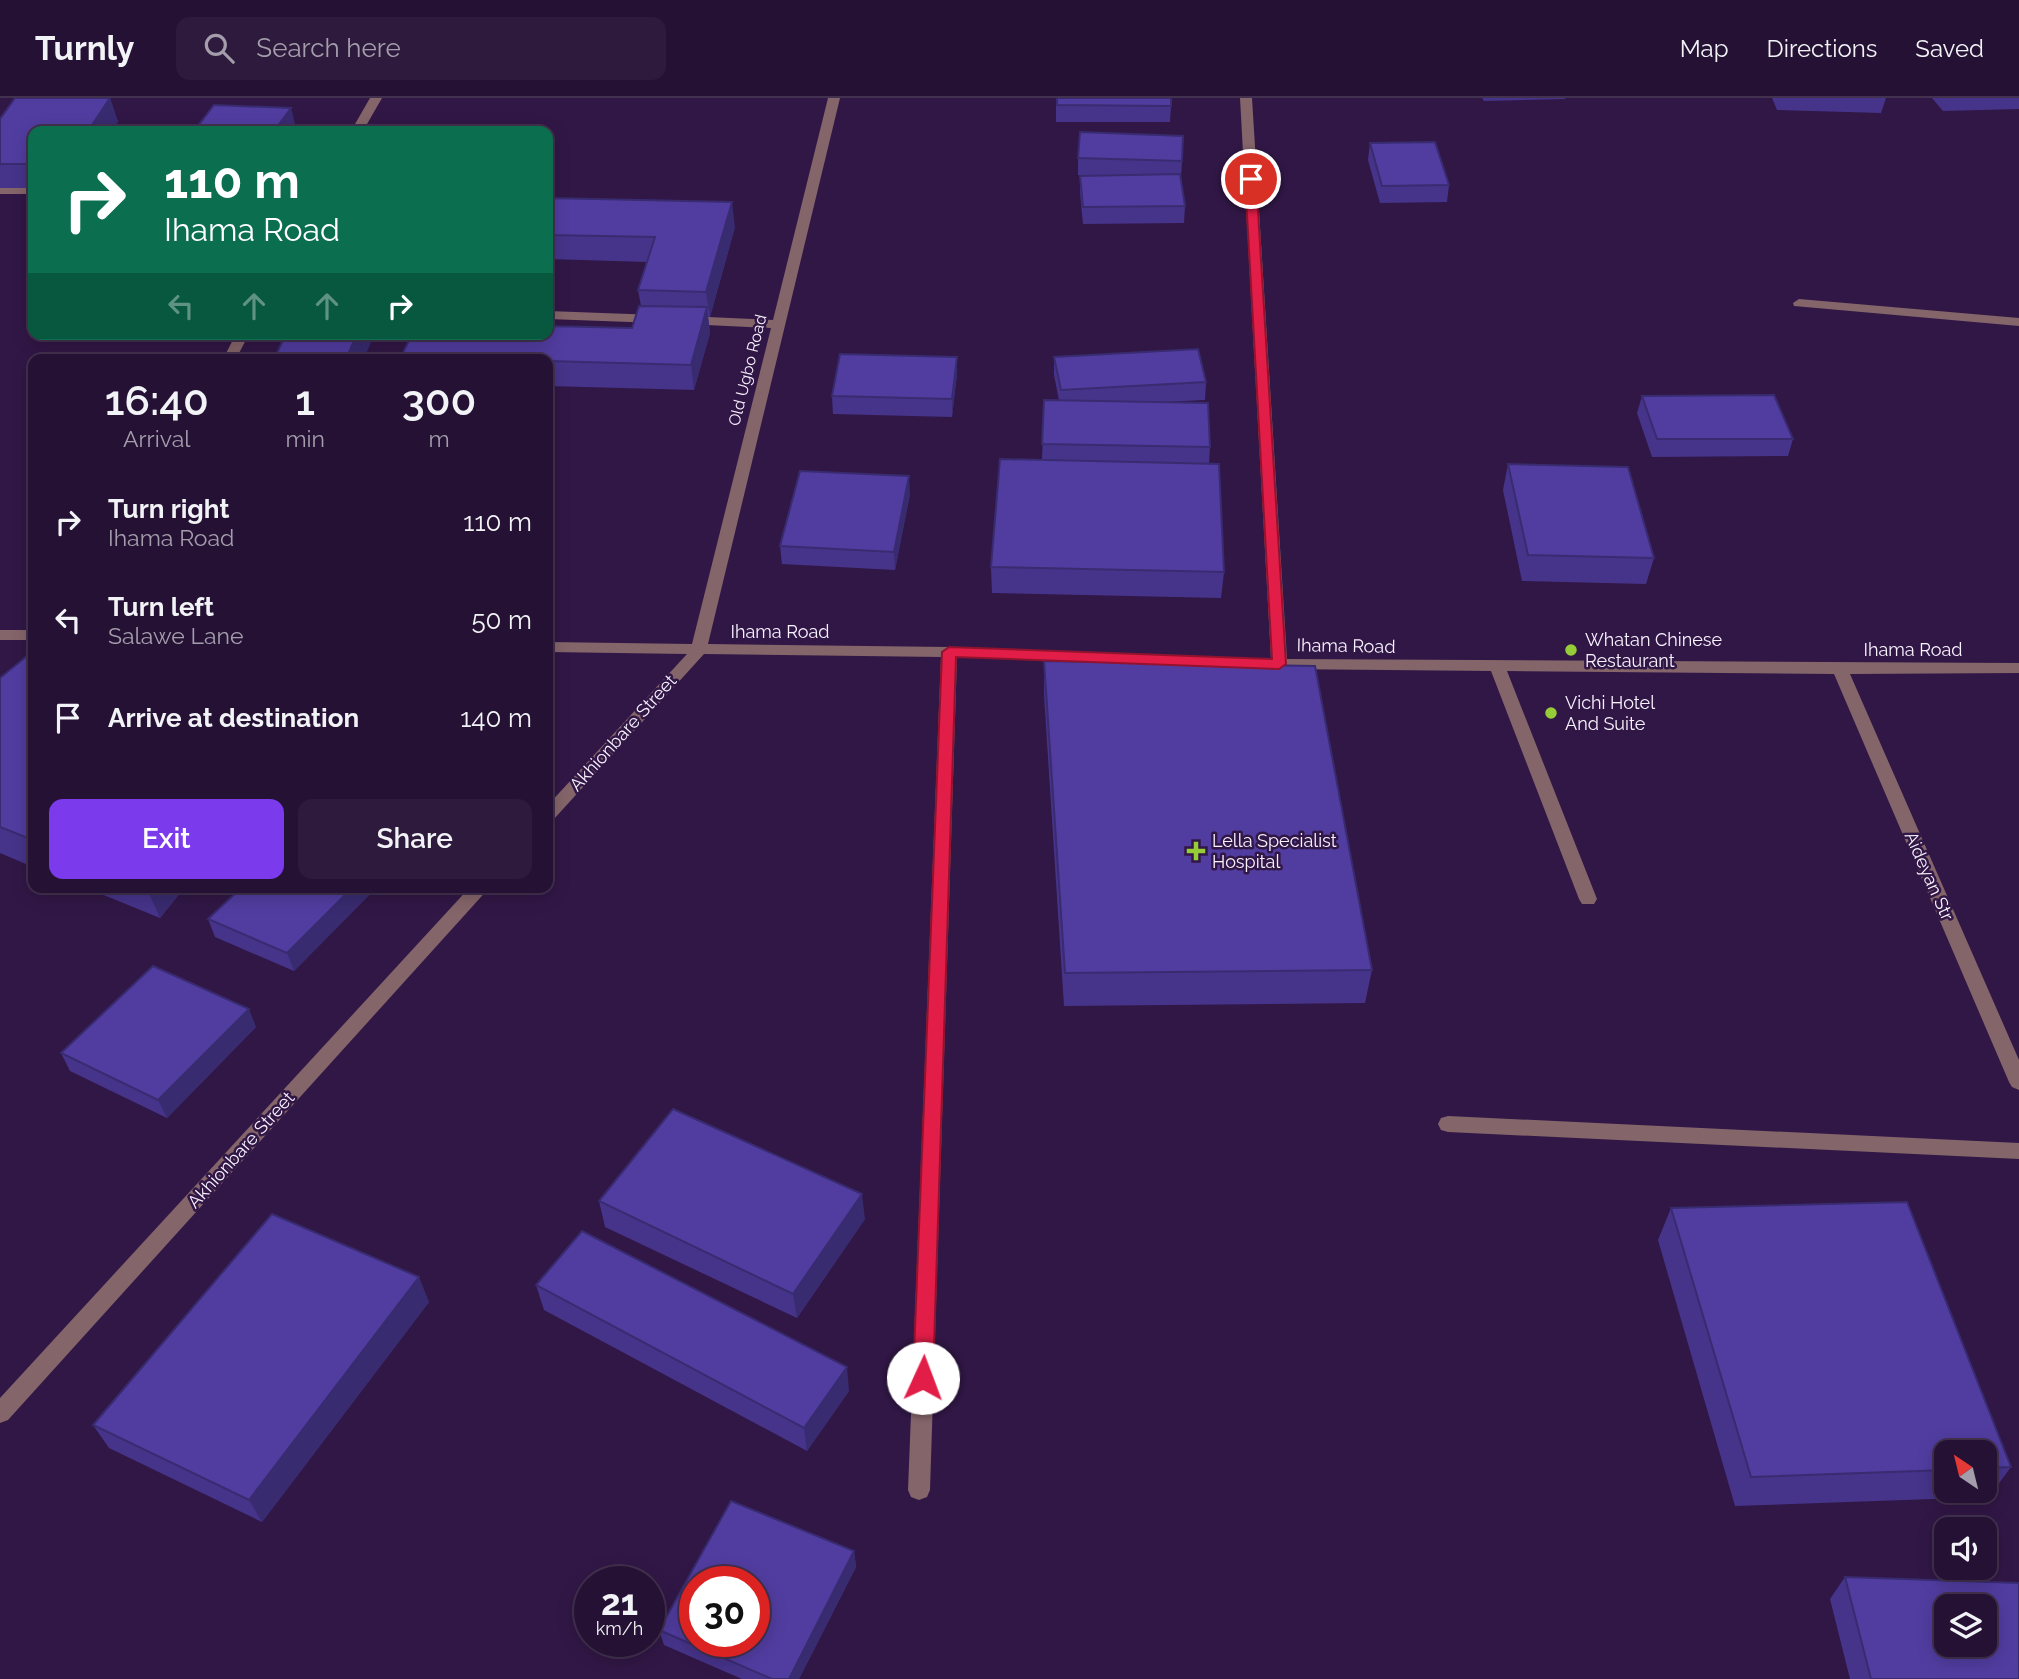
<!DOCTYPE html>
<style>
:root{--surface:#251134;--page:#2d1a3c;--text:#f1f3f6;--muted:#a39dac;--line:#42314f;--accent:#7c3aed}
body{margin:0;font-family:Raleway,sans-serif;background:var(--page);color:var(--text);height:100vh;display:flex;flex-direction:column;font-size:26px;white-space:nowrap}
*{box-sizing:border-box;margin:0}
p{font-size:23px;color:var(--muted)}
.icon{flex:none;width:38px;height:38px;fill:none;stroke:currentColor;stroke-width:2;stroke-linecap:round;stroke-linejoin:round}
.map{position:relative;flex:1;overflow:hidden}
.drawer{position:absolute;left:28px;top:256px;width:525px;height:539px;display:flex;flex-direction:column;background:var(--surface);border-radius:14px;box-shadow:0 4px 18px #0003,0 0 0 2px var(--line)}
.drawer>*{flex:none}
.guide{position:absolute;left:28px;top:28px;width:525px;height:214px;border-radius:14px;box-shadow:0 4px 18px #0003,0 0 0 2px var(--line);background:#0b6e4f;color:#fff;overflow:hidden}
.needle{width:46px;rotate:325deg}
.tools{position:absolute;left:1934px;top:1342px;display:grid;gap:14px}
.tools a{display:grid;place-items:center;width:63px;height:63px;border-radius:14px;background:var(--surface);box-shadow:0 4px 18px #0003,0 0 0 2px var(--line);font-size:35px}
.speed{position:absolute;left:574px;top:1468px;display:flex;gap:14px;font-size:35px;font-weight:700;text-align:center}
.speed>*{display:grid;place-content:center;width:91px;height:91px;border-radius:50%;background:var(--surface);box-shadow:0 4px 18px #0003,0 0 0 2px var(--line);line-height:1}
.speed small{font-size:18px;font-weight:400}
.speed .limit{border:10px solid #d22;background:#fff;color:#111}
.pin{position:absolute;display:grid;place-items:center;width:60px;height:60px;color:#fff;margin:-30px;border:4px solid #fff;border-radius:50%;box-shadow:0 2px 7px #0007}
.me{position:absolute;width:77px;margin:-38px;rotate:2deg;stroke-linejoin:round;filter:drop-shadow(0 0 5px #0008)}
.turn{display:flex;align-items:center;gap:24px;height:147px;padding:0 21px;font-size:32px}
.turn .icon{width:91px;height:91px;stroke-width:2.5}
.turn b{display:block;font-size:49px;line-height:60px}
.lanes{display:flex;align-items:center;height:66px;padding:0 21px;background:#0003;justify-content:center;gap:35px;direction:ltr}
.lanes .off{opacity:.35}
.eta{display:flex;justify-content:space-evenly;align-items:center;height:119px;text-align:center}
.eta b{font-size:42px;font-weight:600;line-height:49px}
.button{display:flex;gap:14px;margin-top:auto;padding:14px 21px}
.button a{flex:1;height:80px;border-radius:14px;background:var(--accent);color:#fff;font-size:28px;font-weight:600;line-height:80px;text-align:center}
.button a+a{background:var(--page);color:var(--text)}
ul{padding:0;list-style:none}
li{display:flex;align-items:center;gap:21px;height:98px;padding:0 21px}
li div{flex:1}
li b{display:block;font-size:26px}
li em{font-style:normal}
header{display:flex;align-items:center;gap:42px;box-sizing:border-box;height:98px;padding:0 35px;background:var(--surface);border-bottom:2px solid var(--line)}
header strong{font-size:33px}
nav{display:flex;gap:38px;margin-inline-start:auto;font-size:24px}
.search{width:490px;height:63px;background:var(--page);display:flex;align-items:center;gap:18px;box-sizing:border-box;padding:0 24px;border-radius:14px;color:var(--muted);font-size:26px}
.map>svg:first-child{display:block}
</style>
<header>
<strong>Turnly</strong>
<div class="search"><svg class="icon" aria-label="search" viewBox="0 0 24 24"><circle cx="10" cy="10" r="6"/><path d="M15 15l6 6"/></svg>Search here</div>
<nav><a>Map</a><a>Directions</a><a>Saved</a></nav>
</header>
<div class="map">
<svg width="2019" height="1581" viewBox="0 0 2019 1581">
<rect width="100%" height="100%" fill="#311746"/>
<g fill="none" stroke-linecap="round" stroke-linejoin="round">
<!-- minor -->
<g fill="#84656a" fill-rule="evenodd">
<path d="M370 0H382L363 33H351Z"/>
<path d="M828 0H840L708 546 949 549 1271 561 1240 0H1252L1287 561 2019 565V575L1850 576 2019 962V992L2012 989 2009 984 1834 576 1507 573 1597 801 1594 806H1582L1579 801 1491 573 1279 571 957 559 930 1392 927 1399 919 1402 911 1399 908 1392 941 559 704 556 554 721 548 723V707L687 556 548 554V544L692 546 771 230 685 226 679 222 685 218 773 222Z"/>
<rect x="0" y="88" width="33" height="8"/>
<path d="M1799 201 2019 220V228L1794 208 1793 205Z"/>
<path d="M548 213 657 217 663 221 657 225 548 221Z"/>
<path d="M236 236H249L236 261H223Z"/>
<rect x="0" y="532" width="33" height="10"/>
<path d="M470 789H490L8 1322 0 1325V1300Z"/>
<path d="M1448 1018 2019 1045V1061L1448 1034 1441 1032 1438 1026 1441 1020Z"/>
</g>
</g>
<!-- wall -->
<g fill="#46348a" fill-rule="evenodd">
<path d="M110 0 118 24 33 33V90H0V21Z"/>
<path d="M1056 0 1171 8 1170 24H1056Z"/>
<path d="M1482 0H1565V1L1484 3Z"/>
<path d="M1772 0H1886L1881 15 1777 12Z"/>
<path d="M1932 0H2019V11L1943 13Z"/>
<path d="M1370 45 1449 87 1447 104 1380 105 1368 62Z"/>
<path d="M1078 60 1182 63 1181 80H1180L1185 108 1184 125 1083 126 1080 95V78H1099L1078 77Z"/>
<path d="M548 100 735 129 710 219H708L710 235 694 292 548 288V261H402L401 259 632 230 641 208 638 192 648 164 548 161Z"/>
<path d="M1054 259 1206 284 1205 302 1163 304 1210 349 1209 366 1224 474 1221 500 992 495 991 469 1042 362 1044 302H1059L1054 277Z"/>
<path d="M957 276 952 319 833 316 832 298Z"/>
<path d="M1642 298 1793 341 1788 358 1652 359 1637 315Z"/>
<path d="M1508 366 1654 460 1646 486 1522 483 1503 392Z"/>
<path d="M910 396 895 472 782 466 780 448Z"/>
<path d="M33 553V769L0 755V580Z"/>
<path d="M1044 563 1372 872 1365 905 1064 908 1044 597Z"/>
<path d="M84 789H185L160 820Z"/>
<path d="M242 789H377L294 873 215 839 208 821Z"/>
<path d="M256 929 167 1020 70 973 61 955Z"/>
<path d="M599 1103 865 1121 797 1220 605 1129Z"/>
<path d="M1671 1110 2011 1369 1989 1399 1735 1408 1658 1142ZM1946 1354H1984V1393H1946Z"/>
<path d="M536 1187 849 1293 807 1353 544 1212Z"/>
<path d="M429 1204 262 1424 109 1350 93 1327Z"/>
<path d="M854 1453 856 1469 799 1581H742L664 1547 659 1532Z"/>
<path d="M1845 1479 2019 1581H1850L1830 1501Z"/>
</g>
<!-- shaded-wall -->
<g fill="#392b70">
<path d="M110 0 118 24 112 33H88Z"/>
<path d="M291 10 295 26 290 33H274Z"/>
<path d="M732 104 735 129 710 219 706 194Z"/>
<path d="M707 209 710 235 694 292 691 267Z"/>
<path d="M357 236 374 237 364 261H346Z"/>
<path d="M957 259V276L952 319V301Z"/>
<path d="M909 378 910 396 895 472 894 454Z"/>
<path d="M146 789H185L160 820Z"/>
<path d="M353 789H377L294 873 287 855Z"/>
<path d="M249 911 256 929 167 1020 158 1002Z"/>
<path d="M862 1096 865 1121 797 1220 793 1196Z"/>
<path d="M419 1179 429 1204 262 1424 249 1402Z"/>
<path d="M847 1269 849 1293 807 1353 804 1330Z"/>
<path d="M854 1453 856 1469 799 1581H789Z"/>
</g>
<!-- building -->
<g fill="#513da0" stroke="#392b70" stroke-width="2" fill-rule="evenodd">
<path d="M15 0H110L88 33H33V66H0V21Z"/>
<path d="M1057 0H1171V8L1057 7Z"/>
<path d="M214 7 291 10 274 33H194Z"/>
<path d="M1080 34 1183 38 1182 63 1078 60Z"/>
<path d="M1435 44 1449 87 1382 88 1370 45Z"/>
<path d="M1180 76 1185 108 1083 109 1080 78Z"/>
<path d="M548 100 732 104 706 194 638 192 655 139 548 137Z"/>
<path d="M639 208 707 209 691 267 548 263V261L401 259 412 236H548V228L632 230Z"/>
<path d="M286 236H357L346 261H274Z"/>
<path d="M1198 251 1206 284 1061 292 1054 259Z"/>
<path d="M840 256 957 259 952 301 832 298Z"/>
<path d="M1774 297 1793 341H1657L1642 298Z"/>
<path d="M1044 302 1208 305 1210 349 1042 346Z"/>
<path d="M1000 361 1219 366 1224 474 991 469Z"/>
<path d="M1508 366 1628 369 1654 460 1528 457Z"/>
<path d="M800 373 909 378 894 454 780 448Z"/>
<path d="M33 553V742L0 729V580Z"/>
<path d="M1044 563 1315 568 1372 872 1065 875Z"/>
<path d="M242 789H353L287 855 208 821Z"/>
<path d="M153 868 249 911 158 1002 61 955Z"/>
<path d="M673 1011 862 1096 793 1196 599 1103Z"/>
<path d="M1907 1104 2011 1369 1984 1370V1354H1946V1372L1751 1379 1671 1110Z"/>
<path d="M272 1116 419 1179 249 1402 93 1327Z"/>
<path d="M582 1133 847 1269 804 1330 536 1187Z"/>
<path d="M731 1403 854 1453 789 1581H772L659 1532ZM695 1484H754V1544H695Z"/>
<path d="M1845 1479 2019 1485V1581H1871ZM1946 1508H1984V1547H1946Z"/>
</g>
<!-- route -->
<path fill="#e11d48" stroke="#92132f" stroke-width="2" d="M1251 78 1256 81 1286 566 1279 571 956 559 933 1280 930 1286 923 1289 916 1286 913 1280 942 554 949 549 1272 561 1245 81Z"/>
<!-- markers -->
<g fill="#97cc39" stroke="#311746" stroke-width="2.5">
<circle cx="1571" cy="552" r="7"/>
<circle cx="1551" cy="615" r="7"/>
<path d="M1192.5 742.5h7v7h7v7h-7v7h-7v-7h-7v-7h7z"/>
</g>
<g text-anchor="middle" stroke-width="5" stroke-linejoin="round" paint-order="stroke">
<!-- far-street labels -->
<g font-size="16" fill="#f8f2fe" stroke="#311746">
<text transform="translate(747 272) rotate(-76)" y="6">Old Ugbo Road</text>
</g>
<!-- street labels -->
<g font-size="18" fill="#f8f2fe" stroke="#311746">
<text x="780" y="540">Ihama Road</text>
<text transform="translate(1346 548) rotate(1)" y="6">Ihama Road</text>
<text x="1913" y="558">Ihama Road</text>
<text transform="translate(623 635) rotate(-48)" y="6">Akhionbare Street</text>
<text transform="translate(1929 778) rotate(66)" y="6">Aideyan Str</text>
<text transform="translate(241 1052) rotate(-48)" y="6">Akhionbare Street</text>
</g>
<!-- poi labels -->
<g font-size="18" fill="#f8f2fe" stroke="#311746" text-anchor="start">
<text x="1585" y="548">Whatan Chinese<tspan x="1585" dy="21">Restaurant</tspan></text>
<text x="1565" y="611">Vichi Hotel<tspan x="1565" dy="21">And Suite</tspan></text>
<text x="1212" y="749">Lella Specialist<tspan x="1212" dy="21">Hospital</tspan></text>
</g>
</g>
</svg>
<div class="tools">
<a><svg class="needle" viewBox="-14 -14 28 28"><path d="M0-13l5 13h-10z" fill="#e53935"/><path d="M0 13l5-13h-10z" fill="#a39dac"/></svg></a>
<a><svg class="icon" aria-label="sound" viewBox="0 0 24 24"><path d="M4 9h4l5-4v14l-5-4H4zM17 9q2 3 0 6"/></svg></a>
<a><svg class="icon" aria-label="layers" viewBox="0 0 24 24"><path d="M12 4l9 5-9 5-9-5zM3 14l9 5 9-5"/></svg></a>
</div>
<div class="speed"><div>21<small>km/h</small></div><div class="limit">30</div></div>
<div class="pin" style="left:1251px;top:81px;background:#d93025"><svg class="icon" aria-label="arrive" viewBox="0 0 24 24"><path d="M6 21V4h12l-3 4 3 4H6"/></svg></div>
<svg class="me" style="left:923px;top:1280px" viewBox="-20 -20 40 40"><circle r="19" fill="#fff"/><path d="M0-13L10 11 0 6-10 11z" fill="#e11d48"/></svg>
<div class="guide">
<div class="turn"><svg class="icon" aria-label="right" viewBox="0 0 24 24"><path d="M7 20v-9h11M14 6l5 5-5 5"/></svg><div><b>110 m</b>Ihama Road</div></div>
<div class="lanes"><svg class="icon off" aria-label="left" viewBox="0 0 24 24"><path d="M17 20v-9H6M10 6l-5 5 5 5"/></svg><svg class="icon off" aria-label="ahead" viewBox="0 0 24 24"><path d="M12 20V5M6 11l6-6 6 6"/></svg><svg class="icon off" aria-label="ahead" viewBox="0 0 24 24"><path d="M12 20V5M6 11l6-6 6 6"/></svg><svg class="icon" aria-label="right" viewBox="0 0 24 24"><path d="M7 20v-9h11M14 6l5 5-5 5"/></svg></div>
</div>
<section class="drawer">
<div class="eta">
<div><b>16:40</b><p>Arrival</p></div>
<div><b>1</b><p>min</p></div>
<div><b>300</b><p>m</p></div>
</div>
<ul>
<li><svg class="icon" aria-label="right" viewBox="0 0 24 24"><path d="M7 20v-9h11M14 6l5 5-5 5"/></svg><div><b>Turn right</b><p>Ihama Road</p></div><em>110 m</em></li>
<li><svg class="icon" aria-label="left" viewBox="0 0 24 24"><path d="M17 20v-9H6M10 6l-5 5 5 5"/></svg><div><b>Turn left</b><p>Salawe Lane</p></div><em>50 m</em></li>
<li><svg class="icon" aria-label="arrive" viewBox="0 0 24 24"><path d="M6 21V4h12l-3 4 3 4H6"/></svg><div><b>Arrive at destination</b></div><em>140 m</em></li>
</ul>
<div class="button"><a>Exit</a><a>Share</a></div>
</section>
</div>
